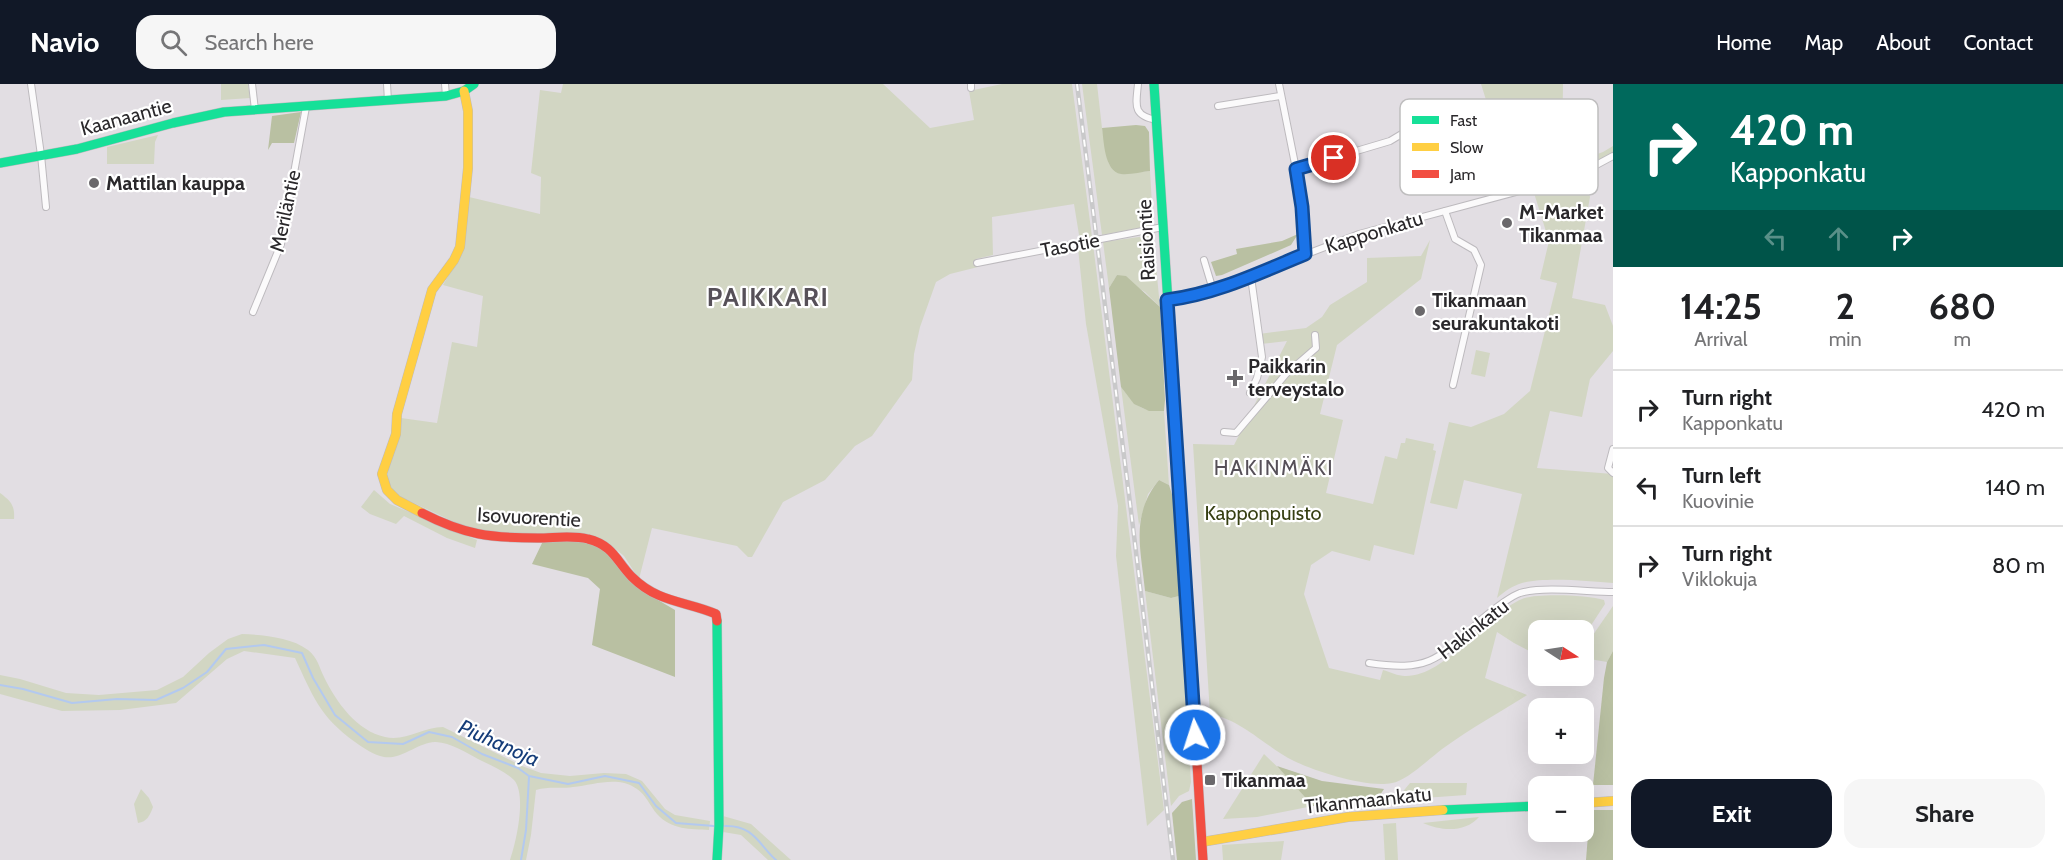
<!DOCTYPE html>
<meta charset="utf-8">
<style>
:root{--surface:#fff;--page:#f6f6f6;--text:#202124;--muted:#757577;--line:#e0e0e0;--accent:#111827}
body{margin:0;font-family:Cabin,sans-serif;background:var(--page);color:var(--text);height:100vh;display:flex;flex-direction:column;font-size:22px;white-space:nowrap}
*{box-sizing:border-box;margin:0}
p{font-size:20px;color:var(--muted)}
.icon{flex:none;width:33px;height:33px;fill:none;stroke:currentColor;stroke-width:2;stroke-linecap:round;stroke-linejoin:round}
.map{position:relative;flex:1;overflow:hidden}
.sheet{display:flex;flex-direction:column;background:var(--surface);width:450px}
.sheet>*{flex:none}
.banner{background:#00695c;color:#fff;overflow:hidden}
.needle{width:39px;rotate:102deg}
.controls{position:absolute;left:1528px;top:536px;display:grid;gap:12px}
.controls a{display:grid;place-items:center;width:66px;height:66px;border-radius:12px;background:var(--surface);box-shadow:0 6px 24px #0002;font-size:30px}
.pin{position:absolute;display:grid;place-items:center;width:51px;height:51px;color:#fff;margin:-26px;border:3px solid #fff;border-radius:50%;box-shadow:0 2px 6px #0007}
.me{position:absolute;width:66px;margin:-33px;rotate:356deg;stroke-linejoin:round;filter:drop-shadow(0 0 4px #0008)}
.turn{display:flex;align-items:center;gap:21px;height:126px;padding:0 18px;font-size:27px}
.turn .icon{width:78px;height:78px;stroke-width:2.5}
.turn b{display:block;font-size:42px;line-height:51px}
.lanes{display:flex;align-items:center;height:57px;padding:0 18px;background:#0003;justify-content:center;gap:30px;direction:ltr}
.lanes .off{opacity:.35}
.eta{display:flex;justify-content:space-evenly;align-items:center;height:102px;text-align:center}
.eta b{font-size:36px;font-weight:800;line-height:42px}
.primary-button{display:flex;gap:12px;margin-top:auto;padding:12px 18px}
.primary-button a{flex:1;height:69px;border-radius:18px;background:var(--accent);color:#fff;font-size:24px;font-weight:800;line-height:69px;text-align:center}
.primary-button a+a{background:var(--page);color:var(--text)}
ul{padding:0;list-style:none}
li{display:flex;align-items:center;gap:18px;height:78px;padding:0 18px;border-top:2px solid var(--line)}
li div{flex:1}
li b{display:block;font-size:22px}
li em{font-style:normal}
header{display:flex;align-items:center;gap:36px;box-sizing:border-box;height:84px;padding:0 30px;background:var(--accent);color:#fff}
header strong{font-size:28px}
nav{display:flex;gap:33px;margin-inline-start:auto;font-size:21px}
.search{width:420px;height:54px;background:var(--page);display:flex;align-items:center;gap:15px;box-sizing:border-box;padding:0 21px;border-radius:18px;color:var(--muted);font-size:22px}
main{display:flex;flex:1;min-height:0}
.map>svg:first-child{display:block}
</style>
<header>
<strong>Navio</strong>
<div class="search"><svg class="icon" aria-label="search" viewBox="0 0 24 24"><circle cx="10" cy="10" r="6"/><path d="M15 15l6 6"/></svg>Search here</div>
<nav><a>Home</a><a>Map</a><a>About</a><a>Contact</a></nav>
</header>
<main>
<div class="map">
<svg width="1613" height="776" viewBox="0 0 1613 776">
<rect width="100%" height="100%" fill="#e2dee3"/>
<!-- green -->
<g fill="#d2d6c3">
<path d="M221 0H248L250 14 221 16Z"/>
<path d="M563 0H883L930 44 974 36 969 7 1002 0H1072L1092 153 1080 157 1074 120 992 133 993 171 976 175 978 183 950 190 936 198 920 243 914 270 912 296 872 352 855 362 825 396 783 418 752 473H748L737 462 652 444 639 495 624 472 607 458 491 450 469 445 399 412C393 406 387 400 387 391 386 375 397 350 401 334L437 339 452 258 477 263 483 212 443 201C463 168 466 151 469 113L540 130 541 93 531 89 540 6 561 9Z"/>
<path d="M1082 0H1097L1102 44 1109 80 1121 90 1150 87 1153 138 1149 142 1102 151Z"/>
<path d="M1481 0H1563L1562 79 1527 89 1509 34 1450 53 1466 103 1455 106 1436 46 1444 33 1487 19Z"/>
<path d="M158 51 155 58 154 80H107V63Z"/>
<path d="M1613 62V72L1568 94 1566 81 1603 68Z"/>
<path d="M1586 94 1590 113 1572 214 1605 221 1613 242V267L1590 295 1582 333 1550 327 1537 384 1613 390V499C1588 497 1545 493 1522 499 1512 502 1505 507 1497 514L1522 410 1464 396 1457 425 1430 419 1449 338 1471 343 1504 330 1530 307 1557 199 1540 195 1549 157 1534 109 1568 98Z"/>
<path d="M1153 151 1160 223 1145 208 1117 191 1109 204 1103 158Z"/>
<path d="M1430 156 1421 195 1337 261 1320 330 1343 336 1326 409 1373 420 1385 372 1397 375 1401 359H1405L1406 354 1434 360 1433 366 1436 367 1414 471 1374 461 1370 477 1332 467 1311 481 1304 510 1329 584 1380 596 1383 586C1390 588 1398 592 1405 592 1446 593 1485 531 1522 515 1536 509 1588 511 1604 516L1605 520 1584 552V546H1539V572L1514 559 1497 548 1485 594 1527 611C1500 628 1471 644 1445 663 1432 672 1407 697 1392 699 1367 704 1317 688 1294 677 1264 662 1244 637 1210 630L1193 360 1234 361 1287 257 1261 260 1259 250 1306 244 1322 233 1330 221 1367 198V174L1421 172Z"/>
<path d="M1093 160 1164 726 1147 742 1116 472 1118 422 1086 240 1078 164Z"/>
<path d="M1476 266 1490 269 1485 293 1471 290Z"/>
<path d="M1121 303C1135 321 1141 328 1164 327L1169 401 1159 396 1148 410 1139 441Z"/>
<path d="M374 406 390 420 477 456 475 464 447 454 404 432 396 440 370 430 361 423Z"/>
<path d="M0 409C11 417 15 422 14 435H0Z"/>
<path d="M1145 507 1171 514 1179 512 1191 698 1189 707 1179 712 1171 722Z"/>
<path d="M1613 522V567L1607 578 1584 574V564Z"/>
<path d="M242 550C263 551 291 553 308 566 318 574 319 583 324 593 336 618 357 647 385 653 405 658 423 643 443 643L522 682 541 689 570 692 604 689 626 690 642 697 665 725 675 731 710 737 709 746C691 745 671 746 657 730 650 722 646 711 637 705 618 691 594 701 573 703 560 705 549 702 536 706L531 751 526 776H510C516 759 527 711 514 696 505 687 490 681 478 675 465 668 451 659 436 658 420 657 402 676 384 673 374 671 363 664 355 658 319 632 313 612 295 574L244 567 227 575 176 619 120 626 62 627 0 610V591L20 595 66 609 99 611 157 606 183 593 209 569 228 555Z"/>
<path d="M1264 670 1289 694 1313 722 1257 733 1223 735Z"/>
<path d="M1410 699H1467L1466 711 1396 716Z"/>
<path d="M141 705 149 714 153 723C150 731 147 738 138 739L134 720Z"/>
<path d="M723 732 751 740 791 776H768L741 751 723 748Z"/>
<path d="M1479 733C1465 749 1441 747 1423 739Z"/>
<path d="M1396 739 1398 776H1385L1383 740Z"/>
<path d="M1284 757 1281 776H1223L1222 761Z"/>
</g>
<!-- forest -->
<g fill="#b9c0a2">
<path d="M301 28 294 59H272L268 66 272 32Z"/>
<path d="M1136 41 1145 42 1149 48 1150 87C1141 88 1130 91 1121 90 1104 87 1104 57 1102 44Z"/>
<path d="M1298 150 1291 161 1222 191 1216 192 1211 178 1237 170 1236 165 1282 157Z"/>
<path d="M1117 191 1126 192 1160 223 1165 316 1164 327H1149L1134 320 1121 303 1109 204Z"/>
<path d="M1159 396 1169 401 1174 417 1179 512 1171 514 1145 507C1141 465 1130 432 1159 396Z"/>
<path d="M543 457H588L603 466 646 509 675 526V593L592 561 600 505 588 494 532 480Z"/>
<path d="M1613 567V701H1593L1604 594 1607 578Z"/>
<path d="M1277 682 1322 697 1384 705 1376 717 1313 722Z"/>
<path d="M1192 715 1196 776H1177L1172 729 1182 718Z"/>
<path d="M1590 726H1613V776H1586Z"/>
</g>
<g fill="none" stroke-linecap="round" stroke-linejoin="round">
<!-- stream -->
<g stroke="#b3c9ef" stroke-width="2">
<path d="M0 601 23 605 72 619 117 615 156 616 183 604 207 588 226 565 264 561 302 569 313 594 335 631 368 658 403 660 429 648 452 653 482 670 518 684 529 692 568 700 605 692 639 699 656 722 676 739 714 742"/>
<path d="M725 742C754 741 759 761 776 776"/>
<path d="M521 776 526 746 529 693"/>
</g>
<defs>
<g id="street">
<path d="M31 0 41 71 46 123"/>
<path d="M252 0 255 26"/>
<path d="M387 0 388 17"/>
<path d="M445 0 446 12"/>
<path d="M971 0V4"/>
<path d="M1138 0C1136 21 1132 32 1157 36"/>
<path d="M1279 0 1300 105 1305 170"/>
<path d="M1218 22 1280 12"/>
<path d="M1296 85 1390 57 1430 33"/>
<path d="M1445 127 1455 155 1474 166 1481 181 1453 301"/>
<path d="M1204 176 1213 206"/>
<path d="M977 179 1163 143"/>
<path d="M1167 216 1187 214 1213 206 1359 150 1568 94 1587 86 1613 72"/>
<path d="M253 228 281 160 306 23"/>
<path d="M1250 309 1257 294 1262 273 1251 193"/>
<path d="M1224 348 1236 349 1286 290 1316 264 1315 251"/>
<path d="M1613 365 1608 384 1613 389"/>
<path d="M1369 579C1430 588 1439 575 1482 535 1493 526 1507 514 1520 509 1544 502 1588 508 1613 508"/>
</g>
<g id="fast">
<path d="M1154 0 1182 438"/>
<path d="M0 79 77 65 173 39 224 28 446 12 464 7 474 0"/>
<path d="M1443 726 1539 722"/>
<path d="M717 776 719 741 717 537"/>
</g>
<g id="slow">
<path d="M422 429 397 416 387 406 382 390 396 350 397 330 432 206 454 176 460 163 468 84V27L464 7"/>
<path d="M1584 719 1613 717"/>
<path d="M1202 758 1348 733 1443 726"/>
</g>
<g id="jam">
<path d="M422 429C465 451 490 454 538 454 554 454 573 451 588 455 613 461 617 478 632 493 658 519 686 517 716 530L717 537"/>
<path d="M1182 438 1203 776"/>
</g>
</defs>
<!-- street casing -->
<use href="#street" stroke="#bdbabe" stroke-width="8"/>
<!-- fast casing -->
<use href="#fast" stroke="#bdbabe" stroke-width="10"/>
<!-- slow casing -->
<use href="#slow" stroke="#bdbabe" stroke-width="10"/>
<!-- jam casing -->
<use href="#jam" stroke="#bdbabe" stroke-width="10"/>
<!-- street -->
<use href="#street" stroke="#fbfafb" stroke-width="6"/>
<!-- fast -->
<use href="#fast" stroke="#16e098" stroke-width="9"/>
<!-- slow -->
<use href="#slow" stroke="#ffcf43" stroke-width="9"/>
<!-- jam -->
<use href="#jam" stroke="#f24e42" stroke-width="9"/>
<defs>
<path id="rail" d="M1077 0 1133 443 1173 776"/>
</defs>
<!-- rail casing -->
<use href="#rail" stroke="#c9c9ca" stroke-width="4.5"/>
<!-- rail -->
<use href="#rail" stroke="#fff" stroke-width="2" stroke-dasharray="7" stroke-linecap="butt"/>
</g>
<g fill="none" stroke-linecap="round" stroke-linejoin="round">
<defs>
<path id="route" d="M1195 651 1167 216C1216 210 1261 188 1305 170L1302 123 1296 85 1334 74"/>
</defs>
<!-- route casing -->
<use href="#route" stroke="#114b97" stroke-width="15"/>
<!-- route -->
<use href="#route" stroke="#1a73e8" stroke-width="10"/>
</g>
<!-- markers -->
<g fill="#6a686b" stroke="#fff" stroke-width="2">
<circle cx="94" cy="99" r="6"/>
<circle cx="1507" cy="139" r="6"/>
<circle cx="1420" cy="227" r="6"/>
<path d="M1232 285h6v6h6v6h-6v6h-6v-6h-6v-6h6z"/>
<rect x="1204" y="690" width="12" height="12" rx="3"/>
</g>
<g text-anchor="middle" stroke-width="4.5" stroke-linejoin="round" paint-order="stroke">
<!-- street labels -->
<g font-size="20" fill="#2a282b" stroke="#fff">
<text transform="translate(126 33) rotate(-15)" y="7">Kaanaantie</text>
<text transform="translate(285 127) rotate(-78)" y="7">Meriläntie</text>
<text transform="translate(1374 148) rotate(-17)" y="7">Kapponkatu</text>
<text transform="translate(1146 156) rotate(-93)" y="7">Raisiontie</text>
<text transform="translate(1070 161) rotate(-11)" y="7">Tasotie</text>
<text transform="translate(529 433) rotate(3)" y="7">Isovuorentie</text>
<text transform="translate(1473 545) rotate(-38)" y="7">Hakinkatu</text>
<text transform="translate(1368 716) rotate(-6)" y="7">Tikanmaankatu</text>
</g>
<!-- poi labels -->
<g font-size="20" font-weight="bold" fill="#2a282b" stroke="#fff" text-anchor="start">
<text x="106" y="106">Mattilan kauppa</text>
<text x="1519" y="135">M-Market<tspan x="1519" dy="23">Tikanmaa</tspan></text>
<text x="1432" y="223">Tikanmaan<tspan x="1432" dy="23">seurakuntakoti</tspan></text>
<text x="1248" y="289">Paikkarin<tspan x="1248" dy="23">terveystalo</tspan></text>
<text x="1222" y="703">Tikanmaa</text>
</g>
<!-- park labels -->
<g font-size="20" fill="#363f12" stroke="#fff">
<text x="1263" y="436">Kapponpuisto</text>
</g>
<!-- neighbourhood labels -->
<g font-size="21" letter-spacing="1.5" fill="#565058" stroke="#fff">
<text x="1274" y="391">HAKINMÄKI</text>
</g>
<!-- water labels -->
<g font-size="21" font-style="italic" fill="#153c79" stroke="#fff">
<text transform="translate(499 659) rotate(24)" y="7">Piuhanoja</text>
</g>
<!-- district labels -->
<g font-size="26" font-weight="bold" letter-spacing="1.5" fill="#565058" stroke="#fff">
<text x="768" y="222">PAIKKARI</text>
</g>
</g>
<!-- legend -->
<rect x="1400" y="15" width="198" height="96" rx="9" fill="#fff" stroke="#bfbebf" stroke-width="1.5"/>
<rect x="1412" y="32" width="27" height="8" fill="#16e098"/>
<rect x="1412" y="59" width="27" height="8" fill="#ffcf43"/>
<rect x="1412" y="86" width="27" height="8" fill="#f24e42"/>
<g font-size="16" fill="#2a282b">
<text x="1450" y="42">Fast</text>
<text x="1450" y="69">Slow</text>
<text x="1450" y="96">Jam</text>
</g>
</svg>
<div class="controls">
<a><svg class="needle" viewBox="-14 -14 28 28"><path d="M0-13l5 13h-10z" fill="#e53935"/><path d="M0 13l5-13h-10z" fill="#757577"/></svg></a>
<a>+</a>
<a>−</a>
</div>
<div class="pin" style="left:1334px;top:74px;background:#d93025"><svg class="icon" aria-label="arrive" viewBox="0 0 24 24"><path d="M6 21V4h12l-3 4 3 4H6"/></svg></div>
<svg class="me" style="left:1195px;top:651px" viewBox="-20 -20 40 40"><circle r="17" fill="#1a73e8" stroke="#fff" stroke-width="3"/><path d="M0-11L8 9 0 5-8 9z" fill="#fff"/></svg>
</div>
<section class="sheet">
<div class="banner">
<div class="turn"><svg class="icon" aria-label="right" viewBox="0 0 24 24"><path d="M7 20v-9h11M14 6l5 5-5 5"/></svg><div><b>420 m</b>Kapponkatu</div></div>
<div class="lanes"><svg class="icon off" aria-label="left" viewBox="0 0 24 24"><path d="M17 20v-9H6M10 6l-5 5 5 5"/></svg><svg class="icon off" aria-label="ahead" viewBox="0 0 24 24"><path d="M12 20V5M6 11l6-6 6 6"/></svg><svg class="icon" aria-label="right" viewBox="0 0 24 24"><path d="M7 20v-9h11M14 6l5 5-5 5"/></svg></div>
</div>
<div class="eta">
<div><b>14:25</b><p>Arrival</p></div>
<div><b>2</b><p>min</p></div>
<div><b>680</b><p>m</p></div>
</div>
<ul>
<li><svg class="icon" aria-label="right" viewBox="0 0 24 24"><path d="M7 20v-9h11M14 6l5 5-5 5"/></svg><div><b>Turn right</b><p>Kapponkatu</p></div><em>420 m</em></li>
<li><svg class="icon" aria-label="left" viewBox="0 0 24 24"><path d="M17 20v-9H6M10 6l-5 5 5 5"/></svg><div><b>Turn left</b><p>Kuovinie</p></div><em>140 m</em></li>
<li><svg class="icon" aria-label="right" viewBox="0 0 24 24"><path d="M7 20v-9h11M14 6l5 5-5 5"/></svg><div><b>Turn right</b><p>Viklokuja</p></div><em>80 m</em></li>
</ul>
<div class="primary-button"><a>Exit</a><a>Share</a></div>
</section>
</main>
